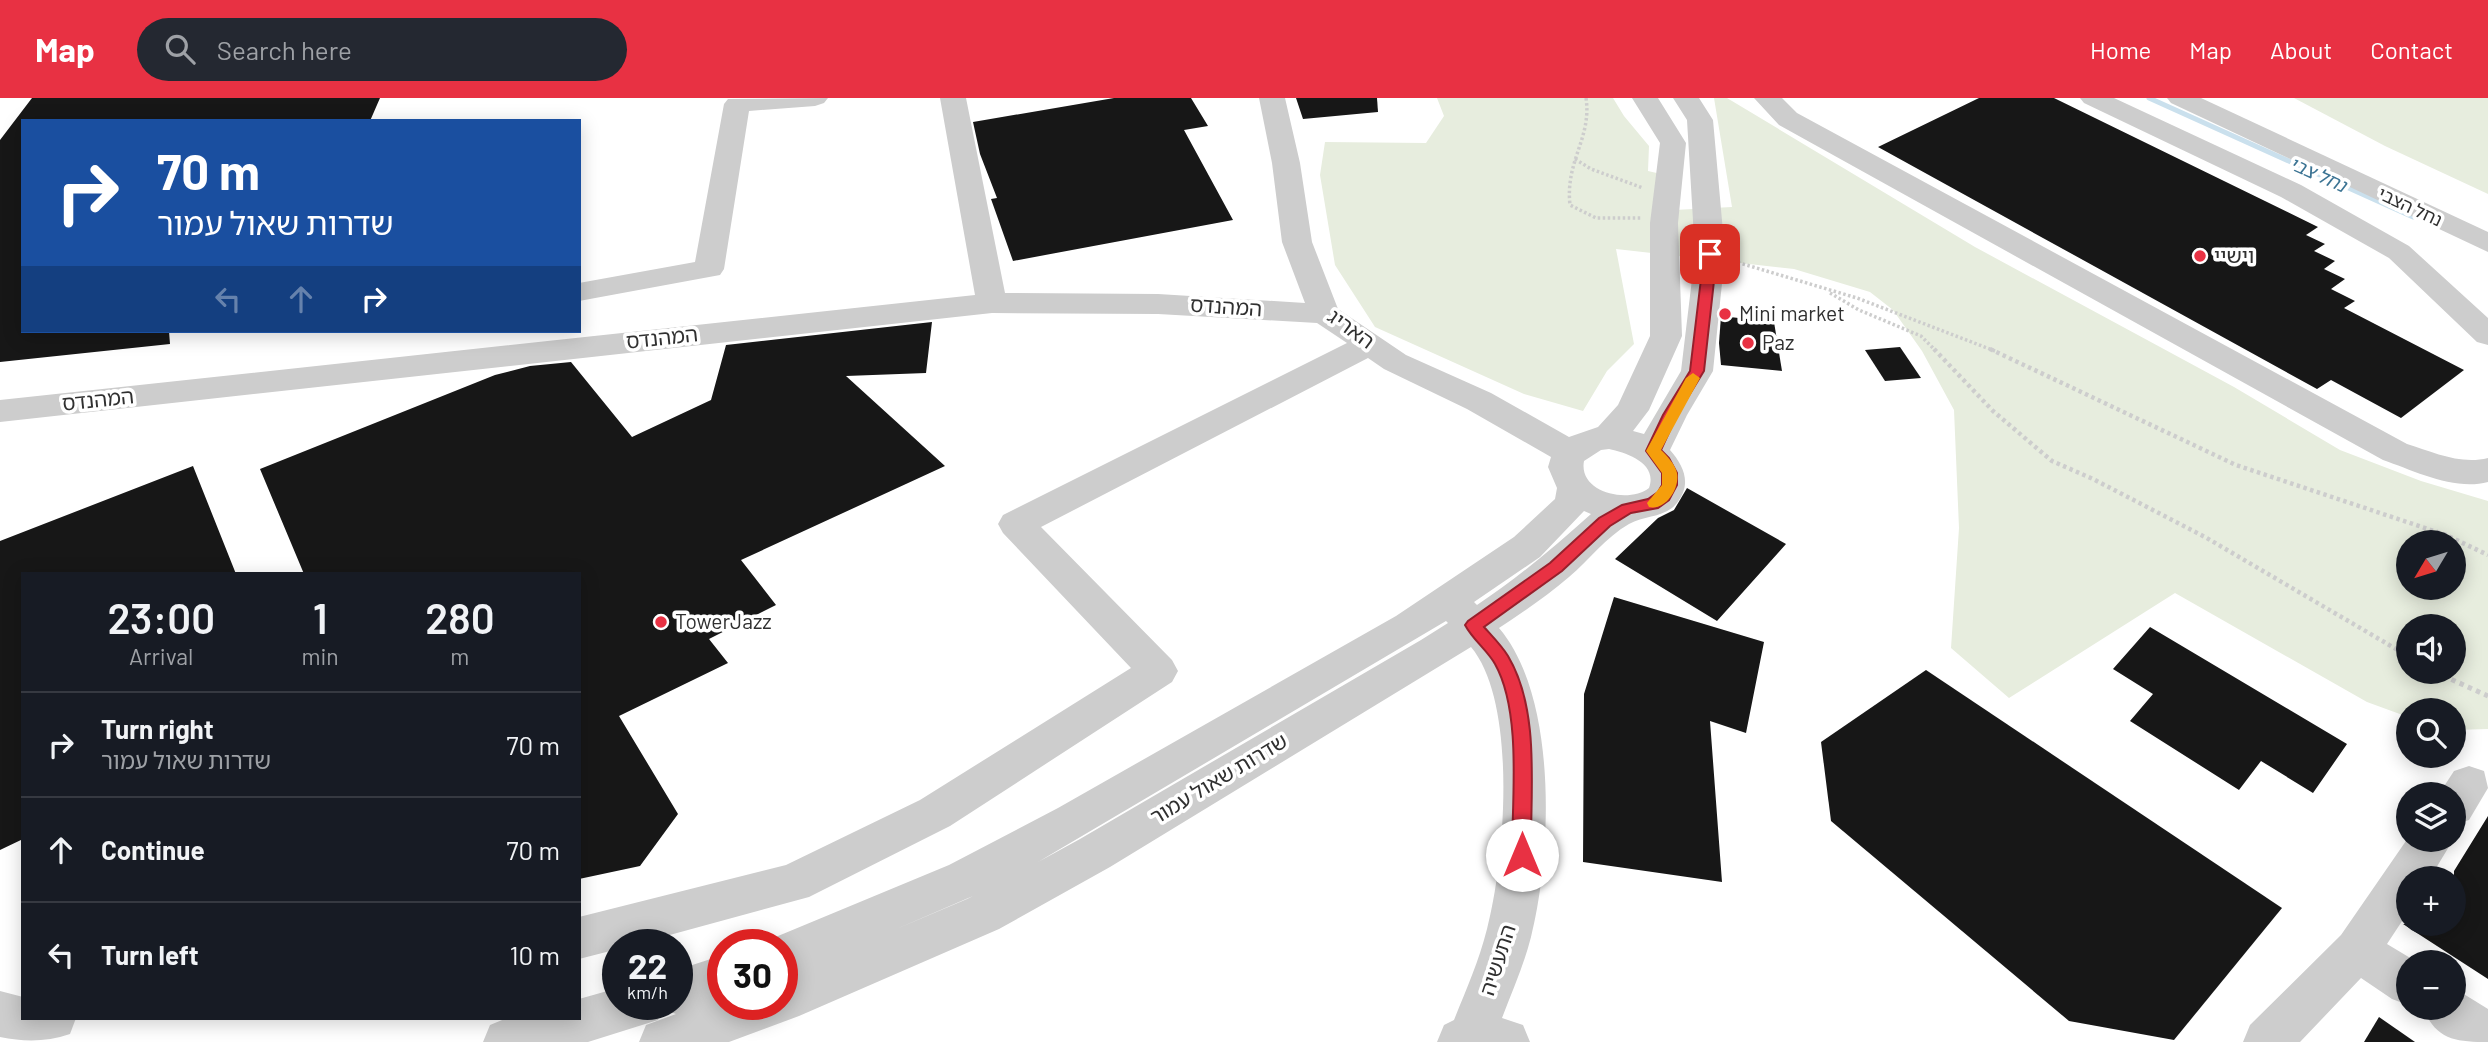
<!DOCTYPE html>
<meta charset="utf-8">
<style>
:root{--surface:#171b24;--page:#242831;--text:#f1f3f6;--muted:#9ea1a6;--line:#363941;--accent:#e83143}
body{margin:0;font-family:Barlow,"Noto Sans Hebrew",sans-serif;background:var(--page);color:var(--text);height:100vh;display:flex;flex-direction:column;font-size:26px;white-space:nowrap}
*{box-sizing:border-box;margin:0}
p{font-size:23px;color:var(--muted)}
.icon{flex:none;width:38px;height:38px;fill:none;stroke:currentColor;stroke-width:2;stroke-linecap:round;stroke-linejoin:round}
.map{position:relative;flex:1;overflow:hidden}
.sheet{position:absolute;left:21px;top:474px;width:560px;height:448px;display:flex;flex-direction:column;background:var(--surface);border-radius:0px;box-shadow:0 4px 18px #0003}
.sheet>*{flex:none}
.hud{position:absolute;left:21px;top:21px;width:560px;height:214px;border-radius:0px;box-shadow:0 4px 18px #0003;background:#1a4fa0;color:#fff;overflow:hidden}
.needle{width:46px;rotate:232deg}
.buttons{position:absolute;left:2396px;top:432px;display:grid;gap:14px}
.buttons a{display:grid;place-items:center;width:70px;height:70px;border-radius:50%;background:var(--surface);box-shadow:0 4px 18px #0003;font-size:35px}
.speed{position:absolute;left:602px;top:831px;display:flex;gap:14px;font-size:35px;font-weight:700;text-align:center}
.speed>*{display:grid;place-content:center;width:91px;height:91px;border-radius:50%;background:var(--surface);box-shadow:0 4px 18px #0003;line-height:1}
.speed small{font-size:18px;font-weight:400}
.speed .limit{border:10px solid #d22;background:#fff;color:#111}
.pin{position:absolute;display:grid;place-items:center;width:60px;height:60px;color:#fff;margin:-30px;border-radius:14px;box-shadow:0 4px 10px #0006}
.me{position:absolute;width:77px;margin:-38px;rotate:0deg;stroke-linejoin:round;filter:drop-shadow(0 0 5px #0008)}
.turn{display:flex;align-items:center;gap:24px;height:147px;padding:0 21px;font-size:32px}
.turn .icon{width:91px;height:91px;stroke-width:2.5}
.turn b{display:block;font-size:49px;line-height:60px}
.lanes{display:flex;align-items:center;height:66px;padding:0 21px;background:#0003;justify-content:center;gap:35px;direction:ltr}
.lanes .off{opacity:.35}
.eta{display:flex;justify-content:space-evenly;align-items:center;height:119px;text-align:center}
.eta b{font-size:42px;font-weight:600;line-height:49px}
ul{padding:0;list-style:none}
li{display:flex;align-items:center;gap:21px;height:105px;padding:0 21px;border-top:2px solid var(--line)}
li div{flex:1}
li b{display:block;font-size:26px}
li em{font-style:normal}
header{display:flex;align-items:center;gap:42px;box-sizing:border-box;height:98px;padding:0 35px;background:var(--accent);color:#fff}
header strong{font-size:33px}
nav{display:flex;gap:38px;margin-inline-start:auto;font-size:24px}
.search{width:490px;height:63px;background:var(--page);display:flex;align-items:center;gap:18px;box-sizing:border-box;padding:0 24px;border-radius:38px;color:var(--muted);font-size:26px}
.map>svg:first-child{display:block}
</style>
<header>
<strong>Map</strong>
<div class="search"><svg class="icon" aria-label="search" viewBox="0 0 24 24"><circle cx="10" cy="10" r="6"/><path d="M15 15l6 6"/></svg>Search here</div>
<nav><a>Home</a><a>Map</a><a>About</a><a>Contact</a></nav>
</header>
<div class="map">
<svg width="2488" height="944" viewBox="0 0 2488 944">
<rect width="100%" height="100%" fill="#fff"/>
<!-- green -->
<g fill="#e7edde" fill-rule="evenodd">
<path d="M1437 0H1613L1624 18 1649 48 1648 73 1661 76 1674 112 1732 109 1714 0H1727L1975 149 2234 289 2340 352 2421 383 2488 403V631L2454 632V612H2408V619L2367 604 2175 495 2009 600 1951 550 1959 430 1954 312 1922 253 1893 212 1870 194 1794 171 1616 151 1634 246 1607 273 1583 313 1524 296 1375 229 1335 167 1320 77 1325 44 1426 45 1444 18ZM2408 444H2454V490H2408ZM2408 528H2454V574H2408Z"/>
<path d="M2294 0H2488V96L2385 48Z"/>
</g>
<g fill="none" stroke-linecap="round" stroke-linejoin="round">
<!-- stream -->
<path stroke="#cae0ed" stroke-width="5" d="M2149 0 2413 119"/>
</g>
<!-- building -->
<g fill="#171717">
<path d="M32 0H380L370 23H23V233H169L170 246 0 264V42Z"/>
<path d="M1114 0H1191L1208 28 1184 32 1233 122 1013 163 991 101 997 100 980 56 973 24Z"/>
<path d="M1296 0H1377L1378 14 1303 21Z"/>
<path d="M1979 0H2054L2318 129 2306 137 2325 146 2314 153 2335 163 2324 171 2345 181 2331 191 2355 203 2344 210 2464 272 2401 320 2331 282 2317 291 1878 49Z"/>
<path d="M1721 218 1774 224 1782 273 1721 267 1719 245Z"/>
<path d="M932 224 926 275 846 278 945 368 741 462 776 507 709 541 728 565 619 618 678 716 640 768 579 781V476H304L260 371 495 277 530 268 571 264 632 339 711 302 726 247Z"/>
<path d="M1900 249 1921 280 1885 283 1865 252Z"/>
<path d="M193 368 236 476H23V741L0 752V443Z"/>
<path d="M1687 390 1786 446 1717 523 1615 461 1658 420 1674 412Z"/>
<path d="M1614 499 1764 544 1746 635 1710 623 1722 784 1583 764 1584 596Z"/>
<path d="M2150 529 2347 646 2313 695 2261 663 2239 692 2130 623 2153 596 2113 571Z"/>
<path d="M1926 572 2282 810 2174 942 2069 923 1831 723 1821 644Z"/>
<path d="M2488 718V881L2403 826H2454V773Z"/>
<path d="M2379 919 2415 944H2364Z"/>
</g>
<g fill="none" stroke-linecap="round" stroke-linejoin="round">
<!-- path-far2 -->
<g stroke="#cdcdcd" stroke-width="3.5" stroke-dasharray="2.5 2.5" stroke-linecap="butt">
<path d="M1586 0C1592 40 1565 63 1570 107L1596 120H1641"/>
<path d="M1575 61 1591 71 1643 90"/>
<path d="M1733 163 1857 200 1995 253"/>
<path d="M1830 195 1859 212 1921 238 1936 253"/>
</g>
<!-- path-far1 -->
<g stroke="#cdcdcd" stroke-width="4.5" stroke-dasharray="3.5 3.5" stroke-linecap="butt">
<path d="M1934 251 1993 313 2052 363 2093 381 2205 439 2408 558"/>
<path d="M1990 251 2236 367 2446 437 2488 457"/>
</g>
<!-- path -->
<path stroke="#cdcdcd" stroke-width="5" stroke-dasharray="4.5 4.5" stroke-linecap="butt" d="M2435 574 2488 598"/>
<!-- minor -->
<g fill="#cdcdcd" fill-rule="evenodd">
<path d="M828 0 824 5 815 8 749 13 724 171 720 177 579 203V185L695 164 724 6 728 1Z"/>
<path d="M940 0H966L1005 195 1158 196 1305 205 1282 144 1272 65 1259 0H1285L1300 65 1312 144 1338 211 1406 257 1491 295 1569 339 1598 329 1618 307 1650 238V125L1660 45 1632 0H1658L1686 45 1678 125 1682 238 1649 312 1633 333 1644 336 1681 273 1695 156 1687 22 1673 0H1699L1713 22 1725 156 1713 273 1687 317 1670 352C1684 368 1692 386 1677 405 1665 420 1645 417 1629 426 1606 439 1589 462 1569 479 1547 498 1523 514 1499 530 1558 599 1552 756 1531 839 1524 867 1512 893 1502 920L1523 927 1530 944H1437L1444 927 1454 922C1466 892 1479 863 1487 831 1505 763 1518 605 1471 549L1110 769 999 831 799 918 729 944H639L646 927 676 916 662 911 658 922 588 944H483L490 927 507 920H579V901L618 890V906H677V872L723 857V906H782V847H764L766 843 949 767 1058 710 1396 518 1514 439 1555 401 1557 390 1548 369 1551 359 1467 311 1384 271 1368 260 1041 429 1172 562 1178 573 1172 584 950 728 809 799 633 847H618V851L579 861V819L786 767 920 702 1131 570 1003 435 998 426 1003 417 1347 245 1317 225 1158 216 992 215 0 324V302L975 197ZM1609 351C1627 355 1658 365 1649 390 1629 406 1578 395 1584 363L1601 352ZM1584 413 1591 416C1554 449 1518 480 1477 507L1474 504 1540 459ZM1446 523 1448 525 1421 542 1080 741 1038 764ZM973 798 967 801 894 832Z"/>
<path d="M1754 0H1782L1797 15 2407 346C2433 354 2460 367 2488 360V384C2454 393 2415 373 2383 362L1779 27Z"/>
<path d="M2080 0H2114L2301 87 2409 148 2488 220V247L2477 244 2389 160 2281 99 2084 5Z"/>
<path d="M2167 0H2201L2488 134V154L2171 5Z"/>
<path d="M2469 668 2484 673 2488 690 2469 722 2454 727V696H2439L2454 673Z"/>
<path d="M2408 740V742H2453L2430 780H2408V814L2387 846 2417 864H2408V907L2392 901 2361 880 2300 944H2243L2250 927 2341 837Z"/>
<path d="M2454 890 2488 911V944C2456 944 2436 942 2423 910H2454Z"/>
<path d="M0 893 23 899V920H76L70 936C46 944 25 944 0 939Z"/>
</g>
</g>
<!-- route -->
<path fill="#e83143" stroke="#97202c" stroke-width="2" d="M1710 152 1717 156 1704 273 1677 317 1661 352 1669 360 1677 375V387L1669 402 1658 410 1631 415 1610 428 1562 473 1484 529C1492 538 1502 548 1508 558 1541 613 1530 695 1531 757L1528 763 1522 765 1515 763 1512 757C1512 702 1522 614 1495 566 1487 552 1473 542 1465 527L1468 523 1550 465 1599 420 1622 407 1648 401 1658 394 1662 387V375L1646 353 1663 317 1690 273 1704 156Z"/>
<!-- slow -->
<path fill="#f59e0b" d="M1693 275 1700 280 1661 352C1667 358 1675 366 1677 375 1680 390 1666 413 1649 409L1647 405 1662 387V375L1646 353 1686 280Z"/>
<!-- markers -->
<g fill="#e83143" stroke="#fff" stroke-width="2.5">
<circle cx="2200" cy="158" r="7"/>
<circle cx="1725" cy="216" r="7"/>
<circle cx="1748" cy="245" r="7"/>
<circle cx="661" cy="524" r="7"/>
</g>
<g text-anchor="middle" stroke-width="7" stroke-linejoin="round" paint-order="stroke">
<!-- far-street labels -->
<g font-size="18" fill="#303030" stroke="#fff">
<text transform="translate(2410 109) rotate(25)" y="6">נחל הצבי</text>
</g>
<!-- far-water labels -->
<g font-size="19" font-style="italic" fill="#3c7494" stroke="#fff">
<text transform="translate(2318 76) rotate(24)" y="7">נחל צבי</text>
</g>
<!-- poi labels -->
<g font-size="21" fill="#303030" stroke="#fff" text-anchor="start">
<text x="2214" y="165">וישיי</text>
<text x="1739" y="223">Mini market</text>
<text x="1762" y="252">Paz</text>
<text x="675" y="531">TowerJazz</text>
</g>
<!-- street labels -->
<g font-size="21" fill="#303030" stroke="#fff">
<text transform="translate(1226 209) rotate(4)" y="7">המהנדס</text>
<text transform="translate(1351 231) rotate(36)" y="7">האריג</text>
<text transform="translate(662 240) rotate(-6)" y="7">המהנדס</text>
<text transform="translate(98 302) rotate(-6)" y="7">המהנדס</text>
<text transform="translate(1219 681) rotate(-31)" y="7">שדרות שאול עמור</text>
<text transform="translate(1498 862) rotate(-72)" y="7">התעשיה</text>
</g>
</g>
</svg>
<div class="buttons">
<a><svg class="needle" viewBox="-14 -14 28 28"><path d="M0-13l5 13h-10z" fill="#e53935"/><path d="M0 13l5-13h-10z" fill="#9ea1a6"/></svg></a>
<a><svg class="icon" aria-label="sound" viewBox="0 0 24 24"><path d="M4 9h4l5-4v14l-5-4H4zM17 9q2 3 0 6"/></svg></a>
<a><svg class="icon" aria-label="search" viewBox="0 0 24 24"><circle cx="10" cy="10" r="6"/><path d="M15 15l6 6"/></svg></a>
<a><svg class="icon" aria-label="layers" viewBox="0 0 24 24"><path d="M12 4l9 5-9 5-9-5zM3 14l9 5 9-5"/></svg></a>
<a>+</a>
<a>−</a>
</div>
<div class="speed"><div>22<small>km/h</small></div><div class="limit">30</div></div>
<div class="pin" style="left:1710px;top:156px;background:#d93025"><svg class="icon" aria-label="arrive" viewBox="0 0 24 24"><path d="M6 21V4h12l-3 4 3 4H6"/></svg></div>
<svg class="me" style="left:1522px;top:757px" viewBox="-20 -20 40 40"><circle r="19" fill="#fff"/><path d="M0-13L10 11 0 6-10 11z" fill="#e83143"/></svg>
<div class="hud">
<div class="turn"><svg class="icon" aria-label="right" viewBox="0 0 24 24"><path d="M7 20v-9h11M14 6l5 5-5 5"/></svg><div><b>70 m</b>שדרות שאול עמור</div></div>
<div class="lanes"><svg class="icon off" aria-label="left" viewBox="0 0 24 24"><path d="M17 20v-9H6M10 6l-5 5 5 5"/></svg><svg class="icon off" aria-label="ahead" viewBox="0 0 24 24"><path d="M12 20V5M6 11l6-6 6 6"/></svg><svg class="icon" aria-label="right" viewBox="0 0 24 24"><path d="M7 20v-9h11M14 6l5 5-5 5"/></svg></div>
</div>
<section class="sheet">
<div class="eta">
<div><b>23:00</b><p>Arrival</p></div>
<div><b>1</b><p>min</p></div>
<div><b>280</b><p>m</p></div>
</div>
<ul>
<li><svg class="icon" aria-label="right" viewBox="0 0 24 24"><path d="M7 20v-9h11M14 6l5 5-5 5"/></svg><div><b>Turn right</b><p>שדרות שאול עמור</p></div><em>70 m</em></li>
<li><svg class="icon" aria-label="ahead" viewBox="0 0 24 24"><path d="M12 20V5M6 11l6-6 6 6"/></svg><div><b>Continue</b></div><em>70 m</em></li>
<li><svg class="icon" aria-label="left" viewBox="0 0 24 24"><path d="M17 20v-9H6M10 6l-5 5 5 5"/></svg><div><b>Turn left</b></div><em>10 m</em></li>
</ul>
</section>
</div>
